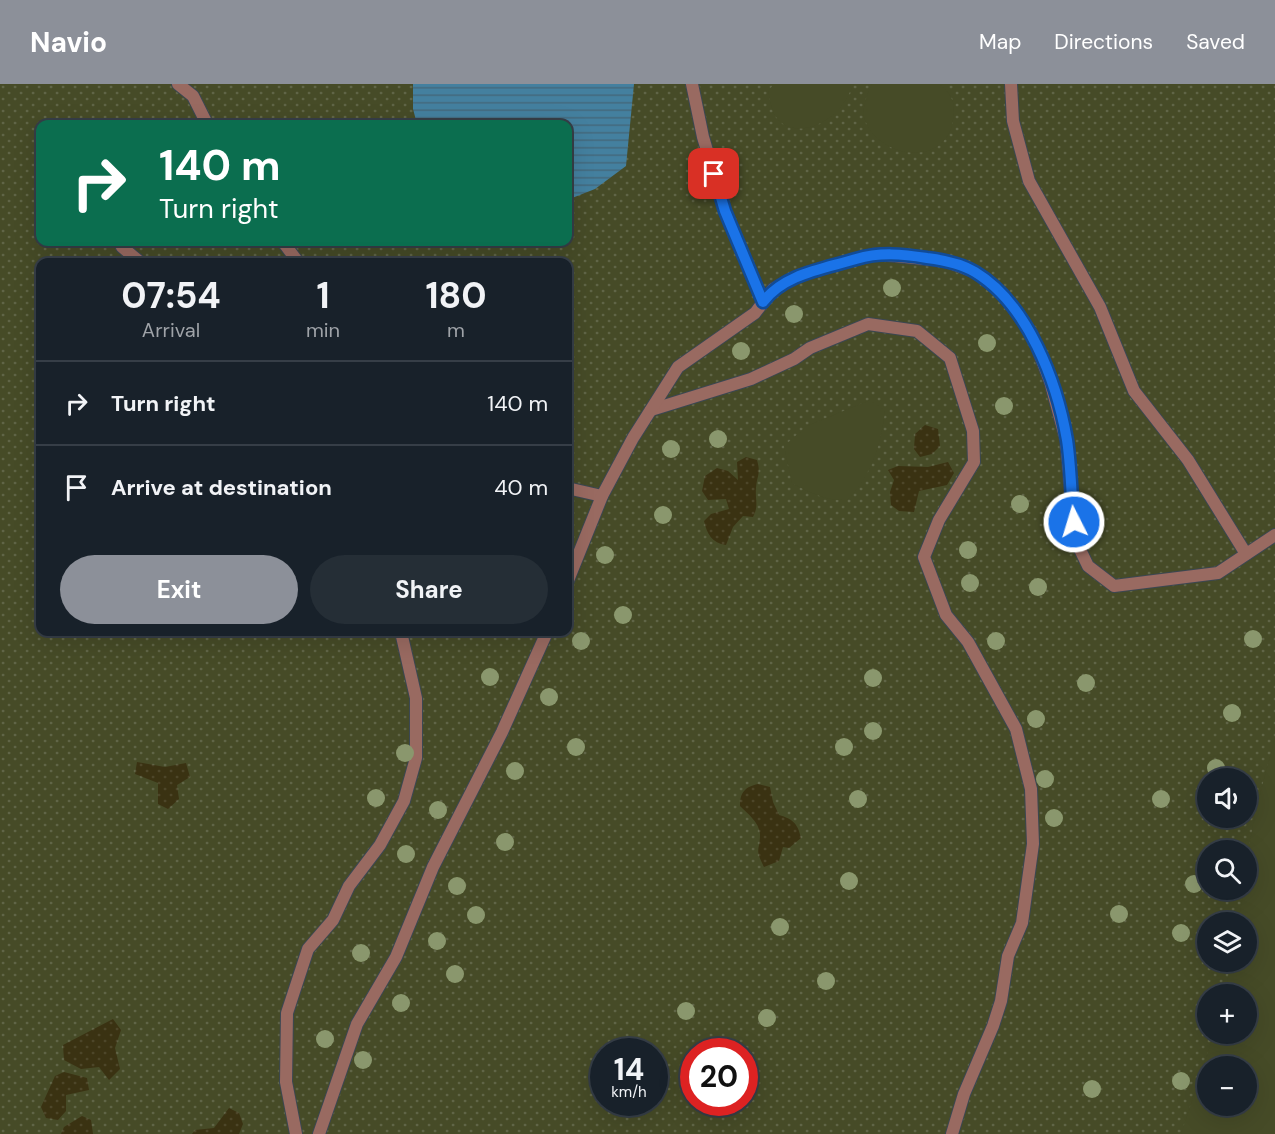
<!DOCTYPE html>
<meta charset="utf-8">
<style>
:root{--surface:#18212a;--page:#252e36;--text:#f1f3f6;--muted:#9fa3a8;--line:#363e47;--accent:#8c9099}
body{margin:0;font-family:"DM Sans",sans-serif;background:var(--page);color:var(--text);height:100vh;display:flex;flex-direction:column;font-size:22px;white-space:nowrap}
*{box-sizing:border-box;margin:0}
p{font-size:20px;color:var(--muted)}
.icon{flex:none;width:33px;height:33px;fill:none;stroke:currentColor;stroke-width:2;stroke-linecap:round;stroke-linejoin:round}
.map{position:relative;flex:1;overflow:hidden}
.side{position:absolute;left:36px;top:174px;width:536px;height:378px;display:flex;flex-direction:column;background:var(--surface);border-radius:12px;box-shadow:0 6px 24px #0002,0 0 0 2px var(--line)}
.side>*{flex:none}
.hud{position:absolute;left:36px;top:36px;width:536px;height:126px;border-radius:12px;box-shadow:0 6px 24px #0002,0 0 0 2px var(--line);background:#0b6e4f;color:#fff;overflow:hidden}
.fabs{position:absolute;left:1197px;top:684px;display:grid;gap:12px}
.fabs a{display:grid;place-items:center;width:60px;height:60px;border-radius:50%;background:var(--surface);box-shadow:0 6px 24px #0002,0 0 0 2px var(--line);font-size:30px}
.speed{position:absolute;left:590px;top:954px;display:flex;gap:12px;font-size:30px;font-weight:700;text-align:center}
.speed>*{display:grid;place-content:center;width:78px;height:78px;border-radius:50%;background:var(--surface);box-shadow:0 6px 24px #0002,0 0 0 2px var(--line);line-height:1}
.speed small{font-size:15px;font-weight:400}
.speed .limit{border:9px solid #d22;background:#fff;color:#111}
.pin{position:absolute;display:grid;place-items:center;width:51px;height:51px;color:#fff;margin:-26px;border-radius:12px;box-shadow:0 3px 9px #0006}
.me{position:absolute;width:66px;margin:-33px;rotate:355deg;stroke-linejoin:round;filter:drop-shadow(0 0 4px #0008)}
.turn{display:flex;align-items:center;gap:21px;height:126px;padding:0 24px;font-size:27px}
.turn .icon{width:78px;height:78px;stroke-width:2.5}
.turn b{display:block;font-size:42px;line-height:51px}
.eta{display:flex;justify-content:space-evenly;align-items:center;height:102px;text-align:center}
.eta b{font-size:36px;font-weight:700;line-height:42px}
.action{display:flex;gap:12px;margin-top:auto;padding:12px 24px}
.action a{flex:1;height:69px;border-radius:36px;background:var(--accent);color:#fff;font-size:24px;font-weight:700;line-height:69px;text-align:center}
.action a+a{background:var(--page);color:var(--text)}
ul{padding:0;list-style:none}
li{display:flex;align-items:center;gap:18px;height:84px;padding:0 24px;border-top:2px solid var(--line)}
li div{flex:1}
li b{display:block;font-size:22px}
li em{font-style:normal}
header{display:flex;align-items:center;gap:36px;box-sizing:border-box;height:84px;padding:0 30px;background:var(--accent);color:#fff}
header strong{font-size:28px}
nav{display:flex;gap:33px;margin-inline-start:auto;font-size:21px}
.map>svg:first-child{display:block}
</style>
<header>
<strong>Navio</strong>
<nav><a>Map</a><a>Directions</a><a>Saved</a></nav>
</header>
<div class="map">
<svg width="1275" height="1050" viewBox="0 0 1275 1050">
<defs>
<pattern id="grass-dots" width="8" height="8" patternUnits="userSpaceOnUse" patternTransform="scale(1.5)"><rect width="8" height="8" fill="#464b27"/><path d="M2 2h.1M6 6h.1" fill="none" stroke="#606547" stroke-width="1.8" stroke-linecap="round"/></pattern>
<pattern id="sand-dots" width="8" height="8" patternUnits="userSpaceOnUse" patternTransform="scale(1.5)"><rect width="8" height="8" fill="#3a3212"/><path d="M2 2h.1M6 6h.1" fill="none" stroke="#4d4629" stroke-width="1.8" stroke-linecap="round"/></pattern>
<pattern id="water-rules" width="6" height="5" patternUnits="userSpaceOnUse" patternTransform="scale(1.5)"><rect width="6" height="5" fill="#44809f"/><path d="M0 2.5h6" fill="none" stroke="#44697d"/></pattern>
</defs>
<rect width="100%" height="100%" fill="#202c38"/>
<!-- grass -->
<path fill="url(#grass-dots)" fill-rule="evenodd" d="M0 0H1275V1050H0ZM40 40H567V158H40ZM40 178H567V548H40ZM1208 694H1246V734H1208ZM1208 766H1246V806H1208ZM1208 838H1246V878H1208ZM1208 910H1246V950H1208ZM603 968H654V1018H603ZM693 968H744V1018H693ZM1208 982H1246V1022H1208Z"/>
<!-- sand -->
<g fill="url(#sand-dots)">
<path d="M925 341 938 345 940 362 932 370 920 373 914 365 915 350Z"/>
<path d="M746 373 757 376C761 390 757 391 756 404 755 416 759 422 753 433L743 432 733 443 726 461C712 459 707 450 704 437L711 430 729 425 726 415 708 416 702 407 705 392 717 384 728 387 738 396 737 378Z"/>
<path d="M948 378 954 389 947 401 919 407 914 428 899 427 891 421 890 408 894 396 888 386 898 382 928 383Z"/>
<path d="M137 678 165 683 186 679 190 693 177 701 179 715 168 725 158 720V699L135 690Z"/>
<path d="M758 700 770 703 773 718 779 731C793 735 798 740 801 754L789 764 783 763 779 777 764 783C754 763 760 768 760 750 759 738 747 729 740 722 740 708 745 703 758 700Z"/>
<path d="M113 935 121 946 115 964 120 985 109 996 99 983 81 985 64 976 63 961Z"/>
<path d="M64 988 87 994 89 1006 66 1011V1027L58 1036 46 1034 41 1023 55 992Z"/>
<path d="M229 1024 239 1029 243 1040 239 1050H192L195 1046 214 1044Z"/>
<path d="M82 1032 91 1036 93 1050H61L64 1043Z"/>
</g>
<!-- green -->
<g fill="#464b27" fill-rule="evenodd">
<path d="M774 0H854C850 7 847 15 842 21 827 42 790 57 774 30 771 23 770 14 768 7Z"/>
<path d="M872 0H939C952 10 956 19 953 36 946 84 879 75 865 36 861 25 867 10 872 0Z"/>
<path d="M870 316 885 327C881 360 871 393 847 416 825 417 811 409 792 399L784 362 807 342Z"/>
<path d="M1275 654V1050H1181L1214 950H1246V910H1225L1231 878H1246V838H1238L1244 806H1246C1246 754 1262 703 1275 654ZM1208 982H1246V1022H1208Z"/>
</g>
<!-- water -->
<path fill="url(#water-rules)" d="M413 0H634L626 82 595 105 567 116V40H417L413 25Z"/>
<g fill="none" stroke-linecap="round" stroke-linejoin="round">
<defs>
<g id="lane">
<path d="M178 0 193 12 207 40"/>
<path d="M692 0 703 53 725 127 763 218"/>
<path d="M1011 0 1013 37 1029 97 1100 223 1134 307 1188 376 1246 470"/>
<path d="M120 158 122 163 140 178"/>
<path d="M283 158 298 178"/>
<path d="M651 326 751 295 794 275 810 264 868 240 917 247 950 274 973 347 974 378 939 436 924 473 946 531 968 558 1016 645 1031 705 1033 760 1022 839 1008 872 1001 917 993 942 964 1010 952 1050"/>
<path d="M567 404 602 412"/>
<path d="M567 499 602 412 633 354 678 283 755 229 773 205 800 191 875 170 945 177 975 188 1002 209 1032 250 1050 297 1066 356 1075 455 1088 482 1114 502 1218 489 1275 451"/>
<path d="M296 1050 286 998 287 929 308 865 333 836 349 802 380 761 404 717 416 674V614L401 548"/>
<path d="M319 1050 357 940 396 873 433 783 502 648 547 548"/>
</g>
</defs>
<!-- lane casing -->
<use href="#lane" stroke="#3b4752" stroke-width="14"/>
<!-- lane -->
<use href="#lane" stroke="#996a61" stroke-width="12"/>
</g>
<!-- trees -->
<g fill="#8a976d">
<circle cx="892" cy="204" r="9"/>
<circle cx="794" cy="230" r="9"/>
<circle cx="987" cy="259" r="9"/>
<circle cx="741" cy="267" r="9"/>
<circle cx="1004" cy="322" r="9"/>
<circle cx="718" cy="355" r="9"/>
<circle cx="671" cy="365" r="9"/>
<circle cx="1020" cy="420" r="9"/>
<circle cx="663" cy="431" r="9"/>
<circle cx="968" cy="466" r="9"/>
<circle cx="605" cy="471" r="9"/>
<circle cx="970" cy="499" r="9"/>
<circle cx="1038" cy="503" r="9"/>
<circle cx="623" cy="531" r="9"/>
<circle cx="1253" cy="555" r="9"/>
<circle cx="581" cy="557" r="9"/>
<circle cx="996" cy="557" r="9"/>
<circle cx="490" cy="593" r="9"/>
<circle cx="873" cy="594" r="9"/>
<circle cx="1086" cy="599" r="9"/>
<circle cx="549" cy="613" r="9"/>
<circle cx="1232" cy="629" r="9"/>
<circle cx="1036" cy="635" r="9"/>
<circle cx="873" cy="647" r="9"/>
<circle cx="576" cy="663" r="9"/>
<circle cx="844" cy="663" r="9"/>
<circle cx="405" cy="669" r="9"/>
<circle cx="1216" cy="684" r="9"/>
<circle cx="515" cy="687" r="9"/>
<circle cx="1045" cy="695" r="9"/>
<circle cx="376" cy="714" r="9"/>
<circle cx="858" cy="715" r="9"/>
<circle cx="1161" cy="715" r="9"/>
<circle cx="438" cy="726" r="9"/>
<circle cx="1054" cy="734" r="9"/>
<circle cx="505" cy="758" r="9"/>
<circle cx="406" cy="770" r="9"/>
<circle cx="849" cy="797" r="9"/>
<circle cx="1194" cy="800" r="9"/>
<circle cx="457" cy="802" r="9"/>
<circle cx="1119" cy="830" r="9"/>
<circle cx="476" cy="831" r="9"/>
<circle cx="780" cy="843" r="9"/>
<circle cx="1181" cy="849" r="9"/>
<circle cx="437" cy="857" r="9"/>
<circle cx="361" cy="869" r="9"/>
<circle cx="455" cy="890" r="9"/>
<circle cx="826" cy="897" r="9"/>
<circle cx="401" cy="919" r="9"/>
<circle cx="686" cy="927" r="9"/>
<circle cx="767" cy="934" r="9"/>
<circle cx="325" cy="955" r="9"/>
<circle cx="363" cy="976" r="9"/>
<circle cx="1181" cy="997" r="9"/>
<circle cx="1092" cy="1005" r="9"/>
</g>
<g fill="none" stroke-linecap="round" stroke-linejoin="round">
<defs>
<path id="route" d="M714 90 725 127 763 218C784 190 823 185 856 175 880 168 902 170 927 174 943 176 962 180 975 188 1028 220 1057 298 1067 356 1071 382 1071 411 1074 438"/>
</defs>
<!-- route casing -->
<use href="#route" stroke="#114b97" stroke-width="15"/>
<!-- route -->
<use href="#route" stroke="#1a73e8" stroke-width="10"/>
</g>
</svg>
<div class="fabs">
<a><svg class="icon" aria-label="sound" viewBox="0 0 24 24"><path d="M4 9h4l5-4v14l-5-4H4zM17 9q2 3 0 6"/></svg></a>
<a><svg class="icon" aria-label="search" viewBox="0 0 24 24"><circle cx="10" cy="10" r="6"/><path d="M15 15l6 6"/></svg></a>
<a><svg class="icon" aria-label="layers" viewBox="0 0 24 24"><path d="M12 4l9 5-9 5-9-5zM3 14l9 5 9-5"/></svg></a>
<a>+</a>
<a>−</a>
</div>
<div class="speed"><div>14<small>km/h</small></div><div class="limit">20</div></div>
<div class="pin" style="left:714px;top:90px;background:#d93025"><svg class="icon" aria-label="arrive" viewBox="0 0 24 24"><path d="M6 21V4h12l-3 4 3 4H6"/></svg></div>
<svg class="me" style="left:1074px;top:438px" viewBox="-20 -20 40 40"><circle r="17" fill="#1a73e8" stroke="#fff" stroke-width="3"/><path d="M0-11L8 9 0 5-8 9z" fill="#fff"/></svg>
<div class="hud">
<div class="turn"><svg class="icon" aria-label="right" viewBox="0 0 24 24"><path d="M7 20v-9h11M14 6l5 5-5 5"/></svg><div><b>140 m</b>Turn right</div></div>
</div>
<section class="side">
<div class="eta">
<div><b>07:54</b><p>Arrival</p></div>
<div><b>1</b><p>min</p></div>
<div><b>180</b><p>m</p></div>
</div>
<ul>
<li><svg class="icon" aria-label="right" viewBox="0 0 24 24"><path d="M7 20v-9h11M14 6l5 5-5 5"/></svg><div><b>Turn right</b></div><em>140 m</em></li>
<li><svg class="icon" aria-label="arrive" viewBox="0 0 24 24"><path d="M6 21V4h12l-3 4 3 4H6"/></svg><div><b>Arrive at destination</b></div><em>40 m</em></li>
</ul>
<div class="action"><a>Exit</a><a>Share</a></div>
</section>
</div>
